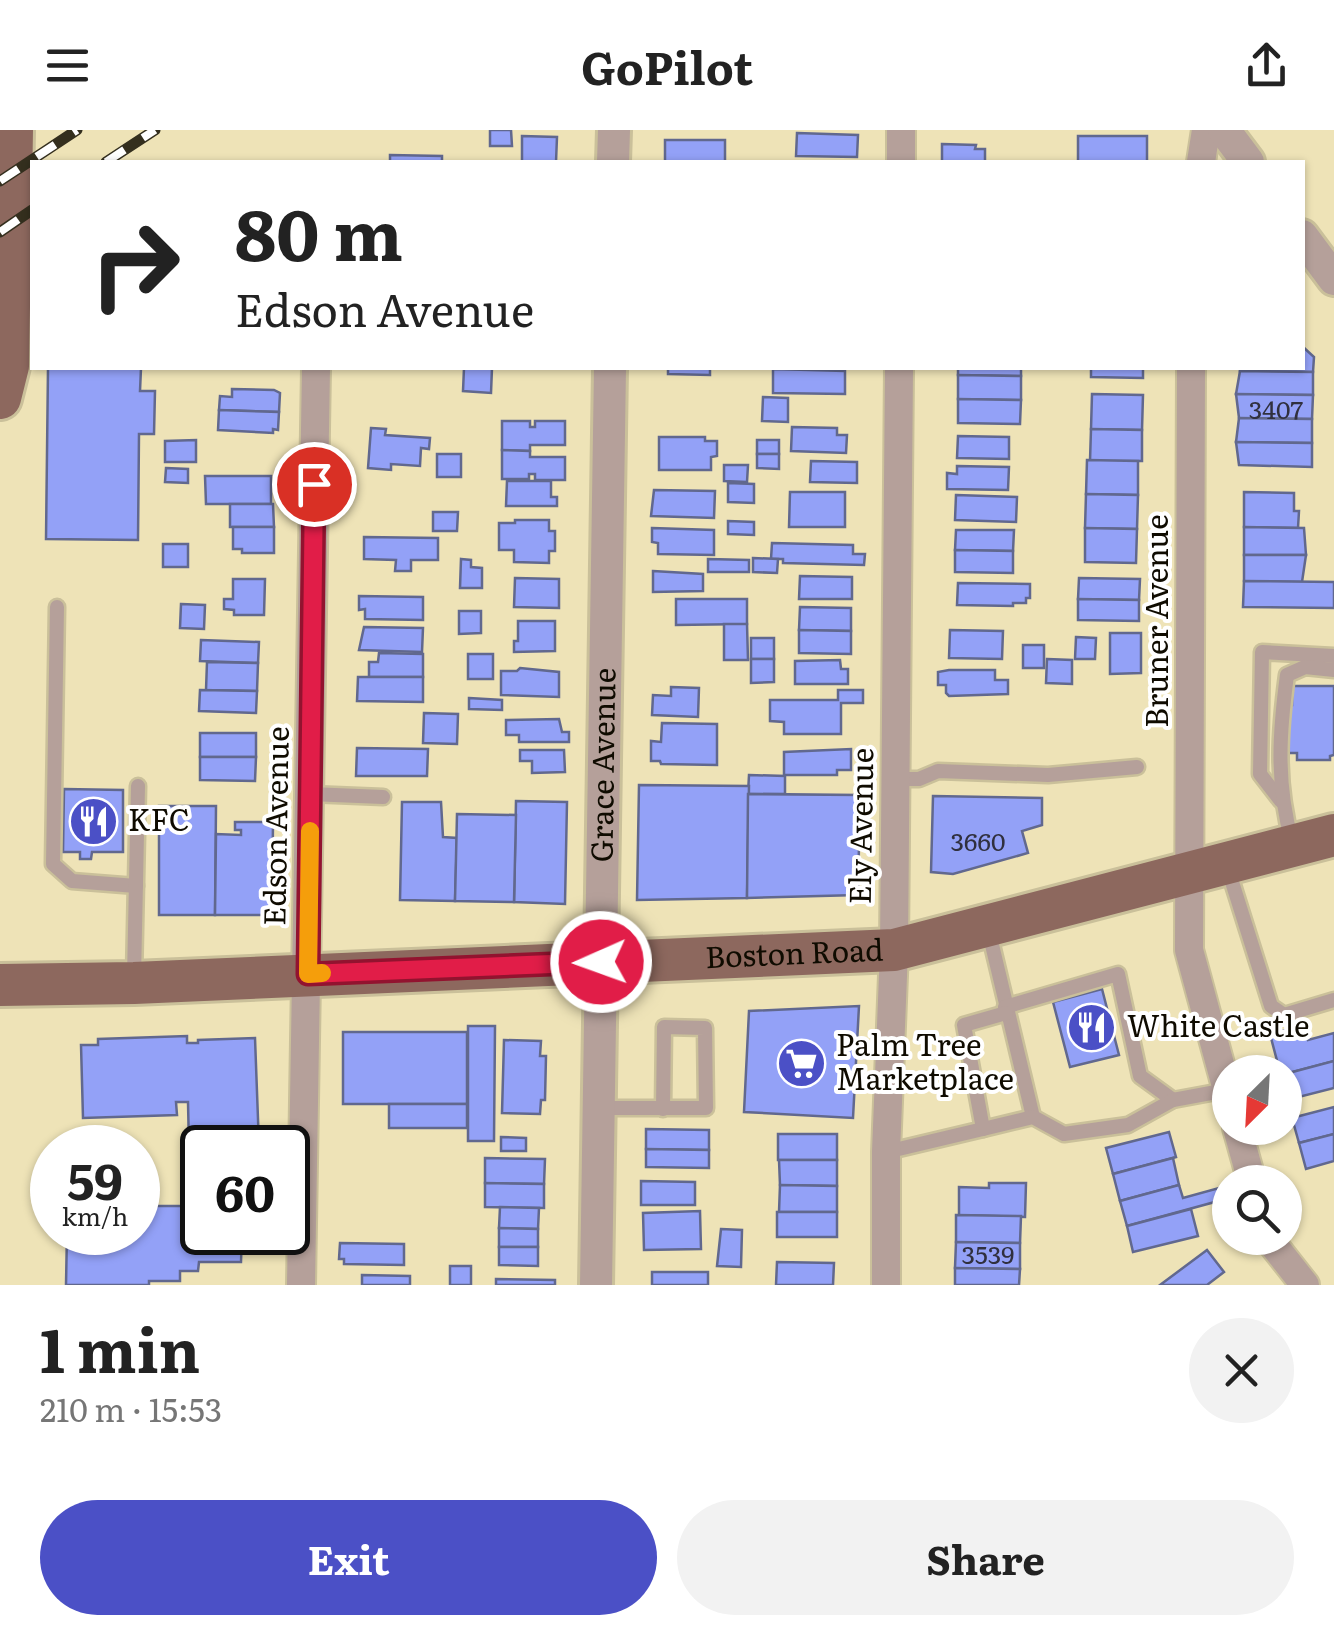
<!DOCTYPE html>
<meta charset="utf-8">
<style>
:root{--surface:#fff;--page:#f2f2f2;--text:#222;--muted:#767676;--accent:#4b50c6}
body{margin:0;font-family:Literata,serif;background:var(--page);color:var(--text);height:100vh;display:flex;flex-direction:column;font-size:38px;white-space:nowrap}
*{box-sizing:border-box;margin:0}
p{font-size:32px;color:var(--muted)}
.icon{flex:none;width:55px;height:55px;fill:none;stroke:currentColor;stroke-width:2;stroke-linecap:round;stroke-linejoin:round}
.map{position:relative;height:1155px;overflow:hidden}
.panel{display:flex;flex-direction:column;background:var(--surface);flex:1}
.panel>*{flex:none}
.top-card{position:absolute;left:30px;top:30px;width:1275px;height:210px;border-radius:0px;box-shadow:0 2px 8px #0004;background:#fff;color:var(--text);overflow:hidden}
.needle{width:65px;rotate:204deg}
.controls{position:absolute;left:1212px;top:925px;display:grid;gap:20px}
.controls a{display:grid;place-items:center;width:90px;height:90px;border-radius:50%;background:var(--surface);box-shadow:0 2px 8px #0004;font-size:50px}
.speed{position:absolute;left:30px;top:995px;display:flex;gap:20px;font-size:50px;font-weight:700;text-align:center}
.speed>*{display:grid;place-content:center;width:130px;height:130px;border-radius:50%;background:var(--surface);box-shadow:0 2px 8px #0004;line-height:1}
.speed small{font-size:25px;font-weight:400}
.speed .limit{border:5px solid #111;border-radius:15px;background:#fff;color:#111}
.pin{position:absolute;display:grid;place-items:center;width:85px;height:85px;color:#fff;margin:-42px;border:5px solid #fff;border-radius:50%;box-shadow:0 2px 10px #0007}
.me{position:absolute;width:110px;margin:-55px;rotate:268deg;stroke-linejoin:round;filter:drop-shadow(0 0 8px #0008)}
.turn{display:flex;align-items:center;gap:35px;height:210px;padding:0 40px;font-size:45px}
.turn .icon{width:130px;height:130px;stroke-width:2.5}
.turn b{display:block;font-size:70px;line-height:85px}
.round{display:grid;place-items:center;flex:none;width:105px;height:105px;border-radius:52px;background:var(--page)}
.head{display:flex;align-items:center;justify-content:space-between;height:170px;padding:0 40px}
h1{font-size:60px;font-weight:700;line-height:75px}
.cta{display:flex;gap:20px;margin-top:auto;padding:20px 40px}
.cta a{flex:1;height:115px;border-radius:60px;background:var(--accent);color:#fff;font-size:40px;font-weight:700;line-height:115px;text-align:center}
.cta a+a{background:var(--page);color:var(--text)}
header{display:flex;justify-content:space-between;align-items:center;height:130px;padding:0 40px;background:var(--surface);font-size:45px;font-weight:700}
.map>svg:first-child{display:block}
</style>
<header><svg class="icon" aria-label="menu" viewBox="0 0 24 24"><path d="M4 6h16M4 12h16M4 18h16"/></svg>GoPilot<svg class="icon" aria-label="share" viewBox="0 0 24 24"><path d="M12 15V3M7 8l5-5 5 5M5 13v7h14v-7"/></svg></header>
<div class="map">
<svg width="1334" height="1155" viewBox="0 0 1334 1155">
<rect width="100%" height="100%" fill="#eee3b7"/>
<!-- building -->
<g fill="#93a1f7" stroke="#61688e" stroke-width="2.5">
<path d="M490 0H511L512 16H490Z"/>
<path d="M797 3 858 5 857 27 796 26Z"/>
<path d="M522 6 557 7 556 32H522Z"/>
<path d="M1078 6H1147V32L1078 31Z"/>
<rect x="665" y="10" width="60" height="22"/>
<path d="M942 14 976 15 975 19H985V31L942 32Z"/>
<path d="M390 25 442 26V32H390Z"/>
<path d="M1302 216 1314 227 1313 242 1240 241V238H1302Z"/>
<path d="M48 238H141L140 261H155L154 304H139L138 410 46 409Z"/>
<path d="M464 238H492L491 263 463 261Z"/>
<path d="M668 238H710V245L668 244Z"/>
<path d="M958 238H1021V246L958 245Z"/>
<path d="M1091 238H1143V248L1091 247Z"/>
<path d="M773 239 845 241V264L773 263Z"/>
<path d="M1240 241 1313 242V265L1236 264Z"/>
<path d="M958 245 1021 246V270L958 269Z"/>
<path d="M232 259 274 260 280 263 279 282 219 280 220 266 232 267Z"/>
<path d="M1092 264 1143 265 1142 300 1091 299Z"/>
<path d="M1236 264 1313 265 1312 289 1239 288Z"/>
<path d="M763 267 788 268V292L762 291Z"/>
<path d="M958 269 1021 270 1020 294 958 293Z"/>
<path d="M219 280 279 282 278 300 273 299V303L218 300Z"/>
<path d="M1239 288 1312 289V313L1236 312Z"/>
<path d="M502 291H530V297H535V291H565V315H530V321L502 320Z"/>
<path d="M792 297 837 298V305H847L846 323 791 321Z"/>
<path d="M371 298 386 299 385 305 430 308 429 319 421 318 420 336 391 334V340L368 338Z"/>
<path d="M1091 299 1142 300V331H1090Z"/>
<path d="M958 306 1009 307V329L957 328Z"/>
<path d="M659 307H705V311H717V326L711 327V340H659Z"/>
<path d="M196 310V332H165V311Z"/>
<rect x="757" y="310" width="22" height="14"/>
<path d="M1236 312 1312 313V337L1239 335Z"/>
<path d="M502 320 530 321V327H565V350H535V344H529V349H502Z"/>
<rect x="437" y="324" width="24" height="23"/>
<path d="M757 324H779V339L757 338Z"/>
<path d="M1087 330 1138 331V365L1086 364Z"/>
<path d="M811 331 857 332V353L810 352Z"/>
<path d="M724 335H748L747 352 724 351Z"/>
<path d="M957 336 1009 337 1008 360 947 359V343L957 344Z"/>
<path d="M166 338 188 339V353L165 352Z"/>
<path d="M205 346H271V374H206Z"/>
<path d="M507 351H551V367H557V376H506Z"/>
<path d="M728 353 754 354V373L728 372Z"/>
<path d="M654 360 715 361 714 388 651 386Z"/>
<path d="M790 362H845V397H789Z"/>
<path d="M1244 362 1294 363V381H1299L1298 398 1244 397Z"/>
<path d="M1086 364 1138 365 1137 399 1085 398Z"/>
<path d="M956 365 1017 367 1016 392 955 390Z"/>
<path d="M230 374H273L274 397H230Z"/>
<path d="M433 382H458L457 401H433Z"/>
<path d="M515 390H549V401H555V421H549V433L514 432V420H499V393H515Z"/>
<path d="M728 391 754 392V405L728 404Z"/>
<path d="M233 397H274V423H242V419H233Z"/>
<path d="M1244 397 1304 398 1306 425H1244Z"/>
<path d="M652 398 714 400V425L658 424V413L652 412Z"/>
<path d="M1085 398 1137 399 1136 433 1085 432Z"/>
<path d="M956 400H1014L1013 421 955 420Z"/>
<path d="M364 407 438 408V430H411V441H395L396 430 364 429Z"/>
<path d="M772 413 853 415V424H865L864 435 783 433V429H771Z"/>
<rect x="163" y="414" width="25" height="23"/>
<path d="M955 420 1013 421V443L955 442Z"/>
<path d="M1244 425H1306L1302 452 1244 451Z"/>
<path d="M753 428 778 429 777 443 753 442Z"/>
<path d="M461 429 471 430V437L482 438V458H460Z"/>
<path d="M708 429 749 430V442H708Z"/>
<path d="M653 441 703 444V461L653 462Z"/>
<path d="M800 446 852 447V469H799Z"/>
<path d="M515 448 559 449V478L514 477Z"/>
<path d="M1079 448 1140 449 1139 470 1078 469Z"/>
<path d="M233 449H265L264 485H234V480L224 479V469H233Z"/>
<path d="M1244 451 1334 452V478L1243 477Z"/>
<path d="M958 453 1030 454V468H1026V473H1013V476L957 475Z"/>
<path d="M359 466 423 467V490L365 489V479L359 480Z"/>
<path d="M676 469H747V494L676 495Z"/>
<path d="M1078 469 1139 470V491L1078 490Z"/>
<path d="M181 474 205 475 204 499 180 498Z"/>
<path d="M800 477 851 478V501L799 500Z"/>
<path d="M459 481H481V503L459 504Z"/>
<path d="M518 491H555V521L514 522V511H518Z"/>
<path d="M724 494H747L748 530H724Z"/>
<path d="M364 497 423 498 422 522 359 520Z"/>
<path d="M799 500 851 501V524L799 523Z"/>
<path d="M950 500 1003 501 1002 529 949 528Z"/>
<path d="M1110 503H1141V543L1110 544Z"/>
<path d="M1076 507 1096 508 1095 529H1075Z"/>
<rect x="751" y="508" width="23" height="21"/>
<path d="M201 510 259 512 258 533 200 531Z"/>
<rect x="1023" y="515" width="21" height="23"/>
<path d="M379 523 423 524V547H369V532H378Z"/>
<rect x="468" y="524" width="25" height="25"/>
<path d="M751 529H774V552L751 553Z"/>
<path d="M1047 529 1072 530V554L1046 553Z"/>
<path d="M840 530 841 539H848V554H795V531Z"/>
<path d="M207 532 258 533 257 561 206 560Z"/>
<path d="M520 538 559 542V567L501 565V541H517Z"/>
<path d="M949 540H995V550H1008V564L949 566 946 563V555H938V542Z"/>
<path d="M358 547H423V572L357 571Z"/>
<path d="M1292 556H1334V625L1330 626V630H1297V623H1288V575H1292Z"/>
<path d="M671 557 699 558 698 587 652 585 653 565 671 566Z"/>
<path d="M200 560 257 561 256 583 199 581Z"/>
<path d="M838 560H863V573H841V604H784V592L770 591V570H838Z"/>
<path d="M469 568 502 570V580L469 579Z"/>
<path d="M424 583 458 584 457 614 423 613Z"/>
<path d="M559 589 562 602H569V612H519V605H506V590Z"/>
<path d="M662 593 717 594V635L661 634 660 631H651V611L661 612Z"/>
<rect x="200" y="603" width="56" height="24"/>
<path d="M357 618 428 619 427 646H356Z"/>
<path d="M851 619V640H837V645H784V622Z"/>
<path d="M520 620H564L565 642 532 643V631H520Z"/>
<path d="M200 627H256L255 651 200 650Z"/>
<path d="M749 645 785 646V664H748Z"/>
<path d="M639 655 749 656 747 768 637 770Z"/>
<path d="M64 659 123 660V722H92L91 729H80V722H63Z"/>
<path d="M748 664 860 665 858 765 747 768Z"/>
<path d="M933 666 1042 668V695L1022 701 1028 723 953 744 931 742Z"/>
<path d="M516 671 567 672 565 774 514 772Z"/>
<path d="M402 672H441L443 707 457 708 455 771 400 770Z"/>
<path d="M159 676H216L215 785H159Z"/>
<path d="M457 684 516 685 514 772 455 771Z"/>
<path d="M235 692H273L272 785H215L216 704 241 705V700H235Z"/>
<path d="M1102 859 1119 925 1070 937 1053 872Z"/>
<path d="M859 876 853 988 744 982 749 881Z"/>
<path d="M1304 895 1308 910 1334 903V931L1285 944 1280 942 1270 904Z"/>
<path d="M468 896H495L494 1011H468Z"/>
<rect x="343" y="902" width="124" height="72"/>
<path d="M187 906V913H198V910L255 908 259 1016 189 1018 188 972H176L177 985 83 988 81 915H98V909Z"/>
<path d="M504 910 541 911 540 926H546L545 970H541L540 984 502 983Z"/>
<path d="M1334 931V958L1287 970 1285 944Z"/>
<rect x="389" y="974" width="78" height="24"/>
<path d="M1334 977V1004L1299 1013 1292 988Z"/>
<path d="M646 999 709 1000V1020L646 1019Z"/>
<path d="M1169 1002 1176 1027 1113 1044 1106 1018Z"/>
<rect x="778" y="1004" width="59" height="26"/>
<path d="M1334 1004V1031L1306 1039 1299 1013Z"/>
<path d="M501 1007 526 1008V1021H501Z"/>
<path d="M646 1019 709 1020V1038L646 1037Z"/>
<path d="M485 1028 545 1029 544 1054 485 1053Z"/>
<path d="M1173 1028 1179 1055 1120 1071 1113 1044Z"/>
<path d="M779 1030H837V1056L780 1055Z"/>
<path d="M641 1051 695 1052V1075H641Z"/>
<path d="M485 1053 544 1054V1078L485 1077Z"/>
<path d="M989 1053H1026L1025 1087 959 1085V1057L989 1058Z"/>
<path d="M780 1055 837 1056V1082H779Z"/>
<path d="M1179 1055 1183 1068 1219 1058 1222 1070 1127 1096 1120 1071Z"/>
<path d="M138 1076H202V1102H242L241 1132H199L198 1141H180V1151H149V1155H66L67 1102H138Z"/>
<path d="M500 1077 539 1078 538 1099 499 1098Z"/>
<path d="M1191 1079 1198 1106 1133 1122 1127 1096Z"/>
<path d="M700 1081 701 1119 644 1120 643 1083Z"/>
<rect x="777" y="1082" width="60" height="25"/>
<path d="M956 1085 1021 1086 1020 1113 956 1112Z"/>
<path d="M499 1098 538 1099V1117H499Z"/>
<path d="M721 1099 742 1100 741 1137 717 1136Z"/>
<path d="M956 1112 1020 1113V1139L955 1138Z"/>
<path d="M340 1113 404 1114V1135L344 1134V1129H339Z"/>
<path d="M499 1117H538V1136L499 1135Z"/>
<path d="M1207 1120 1224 1142 1207 1155H1160Z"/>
<path d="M777 1132 834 1133 833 1155H776Z"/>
<rect x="450" y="1136" width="21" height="19"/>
<path d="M955 1138 1020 1139 1019 1155H955Z"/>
<rect x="652" y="1142" width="56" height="13"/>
<path d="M362 1145 410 1146V1155H362Z"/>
<path d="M496 1149 555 1150V1155H496Z"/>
</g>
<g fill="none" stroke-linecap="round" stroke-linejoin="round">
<defs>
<g id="service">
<path d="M57 477 53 734 72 751 136 756"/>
<path d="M895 649H919L938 641 1048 645 1137 637"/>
<path d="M310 664 383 667"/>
<path d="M1281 671 1260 644 1262 522 1334 526"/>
<path d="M1292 712C1276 653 1279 605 1287 545L1305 537 1334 540"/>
<path d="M1227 736 1271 876 1284 885 1334 870"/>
<path d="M988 798 1033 987"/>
<path d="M134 847 138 656"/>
<path d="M1005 877 1118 844 1140 946 1173 970"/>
<path d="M600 978H706L705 898 664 897 663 979"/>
<path d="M983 999 1033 987 1064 1004 1128 995 1173 970 1227 960"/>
<path d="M886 1022 983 999 964 895 1006 883"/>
</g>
<g id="minor">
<path d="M901 32V0"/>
<path d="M1201 32 1206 0"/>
<path d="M1191 238 1189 820 1230 971"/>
<path d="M1237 998 1252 1052"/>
<path d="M1268 1108 1305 1155"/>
<path d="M301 1155 316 238"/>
<path d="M886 1155V1022L894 820 899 238"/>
</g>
<g id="tertiary">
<path d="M1224 0 1248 32"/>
<path d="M613 32 614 0"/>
<path d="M1302 106 1334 149"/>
<path id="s1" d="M596 1155 610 238"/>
</g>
<g id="primary">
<path d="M0 268 8 236 12 0"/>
<path id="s2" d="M0 855 134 853 894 820 1334 705"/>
</g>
</defs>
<!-- service casing -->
<use href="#service" stroke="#cac09a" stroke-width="19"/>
<!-- minor casing -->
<use href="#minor" stroke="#cac09a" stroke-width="32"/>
<!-- tertiary casing -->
<use href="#tertiary" stroke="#cac09a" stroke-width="38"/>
<!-- primary casing -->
<use href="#primary" stroke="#cac09a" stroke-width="48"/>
<!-- service -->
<use href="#service" stroke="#b5a09a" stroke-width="14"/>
<!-- minor -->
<use href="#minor" stroke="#b5a09a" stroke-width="28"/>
<!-- tertiary -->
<use href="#tertiary" stroke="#b5a09a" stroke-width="32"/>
<!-- primary -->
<use href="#primary" stroke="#8d685e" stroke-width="42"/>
<defs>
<g id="rail">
<path d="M106 32 155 0"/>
<path d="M0 51 77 0"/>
<path d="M0 102 32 80"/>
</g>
</defs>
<!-- rail casing -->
<use href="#rail" stroke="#342f1e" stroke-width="11"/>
<!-- rail -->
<use href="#rail" stroke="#fff" stroke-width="8" stroke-dasharray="22" stroke-linecap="butt"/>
</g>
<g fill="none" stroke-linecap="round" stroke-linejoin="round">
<defs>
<path id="route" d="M314 354 308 844 601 832"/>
</defs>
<!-- route casing -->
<use href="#route" stroke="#92132f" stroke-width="25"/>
<!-- route -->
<use href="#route" stroke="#e11d48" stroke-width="18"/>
<!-- slow -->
<path stroke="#f59e0b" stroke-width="18" d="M310 701 308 844 322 843"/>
</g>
<!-- icons -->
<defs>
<symbol id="restaurant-disc" viewBox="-11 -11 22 22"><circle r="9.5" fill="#4b50c6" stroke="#fff"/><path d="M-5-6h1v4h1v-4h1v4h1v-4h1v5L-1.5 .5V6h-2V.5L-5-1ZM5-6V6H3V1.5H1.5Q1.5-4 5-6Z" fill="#fff"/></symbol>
<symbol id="supermarket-disc" viewBox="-11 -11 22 22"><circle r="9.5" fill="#4b50c6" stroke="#fff"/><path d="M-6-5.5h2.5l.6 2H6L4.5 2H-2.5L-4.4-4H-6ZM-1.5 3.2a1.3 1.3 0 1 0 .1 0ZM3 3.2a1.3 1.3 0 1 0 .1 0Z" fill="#fff"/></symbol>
</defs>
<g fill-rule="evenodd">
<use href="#restaurant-disc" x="66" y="664" width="55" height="55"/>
<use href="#restaurant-disc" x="1064" y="870" width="55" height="55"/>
<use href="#supermarket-disc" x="774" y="906" width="55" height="55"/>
</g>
<g text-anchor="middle" stroke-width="8" stroke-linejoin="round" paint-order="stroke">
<!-- number labels -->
<g font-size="25" fill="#30303e">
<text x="1276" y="289">3407</text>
<text x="978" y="721">3660</text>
<text x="988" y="1134">3539</text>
</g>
<!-- street labels -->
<g font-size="30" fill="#0f0b00" stroke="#fff">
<text transform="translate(1158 491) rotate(-90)" y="10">Bruner Avenue</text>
<text dy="10" stroke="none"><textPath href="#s1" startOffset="520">Grace Avenue</textPath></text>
<text transform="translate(277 696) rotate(-89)" y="10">Edson Avenue</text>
<text transform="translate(862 696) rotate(-89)" y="10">Ely Avenue</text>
<text dy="10" stroke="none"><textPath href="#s2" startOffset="795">Boston Road</textPath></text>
</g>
<!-- poi labels -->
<g font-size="30" fill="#0f0b00" stroke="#fff" text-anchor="start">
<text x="128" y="701">KFC</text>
<text x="1127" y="907">White Castle</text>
<text x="836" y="926">Palm Tree<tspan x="836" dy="34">Marketplace</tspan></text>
</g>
</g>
</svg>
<div class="controls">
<a><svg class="needle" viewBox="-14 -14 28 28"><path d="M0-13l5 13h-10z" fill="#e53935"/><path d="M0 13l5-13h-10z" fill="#767676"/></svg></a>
<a><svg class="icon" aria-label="search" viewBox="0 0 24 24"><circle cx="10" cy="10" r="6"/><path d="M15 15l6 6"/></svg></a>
</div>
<div class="speed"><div>59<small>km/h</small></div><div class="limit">60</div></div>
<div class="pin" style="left:314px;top:354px;background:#d93025"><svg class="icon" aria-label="arrive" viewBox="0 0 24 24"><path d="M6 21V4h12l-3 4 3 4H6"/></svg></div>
<svg class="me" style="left:601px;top:832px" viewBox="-20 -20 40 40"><circle r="17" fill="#e11d48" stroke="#fff" stroke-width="3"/><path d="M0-11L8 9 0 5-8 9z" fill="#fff"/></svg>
<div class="top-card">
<div class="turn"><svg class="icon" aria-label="right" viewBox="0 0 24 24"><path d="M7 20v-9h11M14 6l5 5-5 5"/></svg><div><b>80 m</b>Edson Avenue</div></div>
</div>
</div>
<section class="panel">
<div class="head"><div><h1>1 min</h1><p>210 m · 15:53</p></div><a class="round"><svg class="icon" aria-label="close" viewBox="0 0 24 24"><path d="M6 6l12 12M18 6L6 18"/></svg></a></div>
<div class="cta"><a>Exit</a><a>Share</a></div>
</section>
